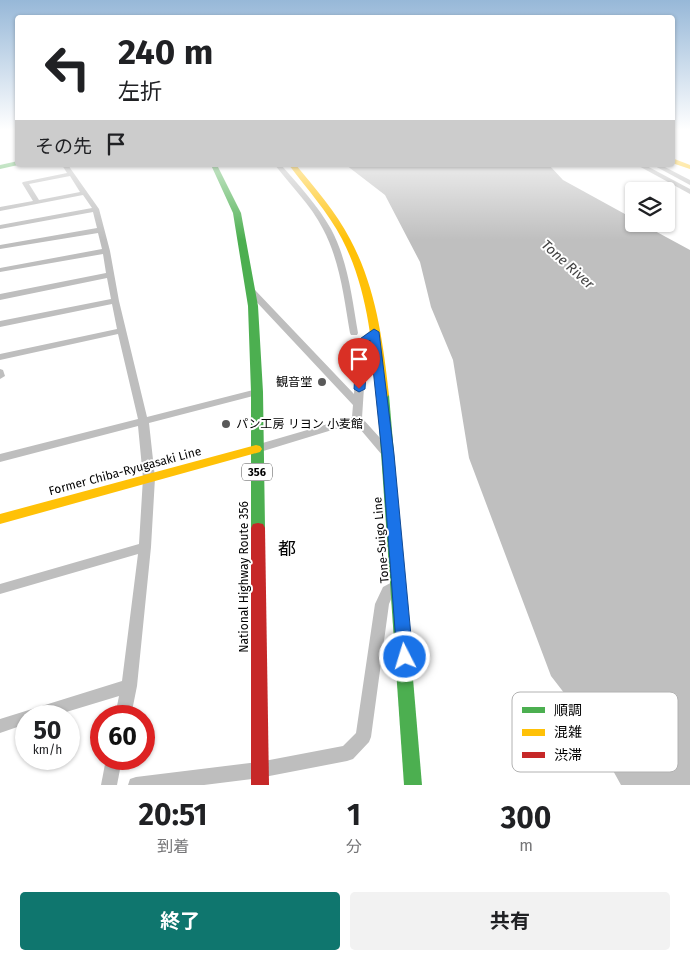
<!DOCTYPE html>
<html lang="ja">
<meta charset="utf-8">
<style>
:root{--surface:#fff;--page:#f2f2f2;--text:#202124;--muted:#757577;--accent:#0f766e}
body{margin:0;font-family:"Fira Sans","Noto Sans JP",sans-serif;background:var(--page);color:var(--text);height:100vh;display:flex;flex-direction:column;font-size:19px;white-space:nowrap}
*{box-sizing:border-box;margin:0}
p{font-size:16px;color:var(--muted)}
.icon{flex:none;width:28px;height:28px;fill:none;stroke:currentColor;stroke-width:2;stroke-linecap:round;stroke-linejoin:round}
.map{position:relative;height:785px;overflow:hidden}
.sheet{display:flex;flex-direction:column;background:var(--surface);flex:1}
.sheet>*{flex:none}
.banner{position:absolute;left:15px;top:15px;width:660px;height:152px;border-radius:5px;box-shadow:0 1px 4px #0004;background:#fff;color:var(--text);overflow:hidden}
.fabs{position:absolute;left:625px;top:182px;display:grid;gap:10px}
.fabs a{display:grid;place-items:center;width:50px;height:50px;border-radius:5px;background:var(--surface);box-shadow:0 1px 4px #0004;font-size:25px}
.speed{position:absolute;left:15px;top:705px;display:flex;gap:10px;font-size:25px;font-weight:700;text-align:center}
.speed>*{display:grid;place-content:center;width:65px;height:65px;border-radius:50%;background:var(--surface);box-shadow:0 1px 4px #0004;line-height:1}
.speed small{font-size:12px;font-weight:400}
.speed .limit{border:8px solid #d22;background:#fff;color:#111}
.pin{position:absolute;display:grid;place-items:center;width:42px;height:42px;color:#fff;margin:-51px -21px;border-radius:50% 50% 50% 0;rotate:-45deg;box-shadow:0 0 5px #0007}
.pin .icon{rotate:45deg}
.me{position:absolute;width:55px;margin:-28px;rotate:355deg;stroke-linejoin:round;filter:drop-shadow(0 0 4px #0008)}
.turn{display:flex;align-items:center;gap:18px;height:105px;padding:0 20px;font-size:22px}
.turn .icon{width:65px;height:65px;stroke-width:2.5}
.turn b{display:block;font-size:35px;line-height:42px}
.then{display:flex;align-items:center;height:48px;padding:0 20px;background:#0003;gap:10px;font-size:19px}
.eta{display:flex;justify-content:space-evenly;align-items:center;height:85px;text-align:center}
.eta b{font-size:30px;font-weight:700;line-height:35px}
.primary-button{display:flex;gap:10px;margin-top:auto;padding:10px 20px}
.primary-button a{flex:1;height:58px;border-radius:5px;background:var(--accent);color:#fff;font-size:20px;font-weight:700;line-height:58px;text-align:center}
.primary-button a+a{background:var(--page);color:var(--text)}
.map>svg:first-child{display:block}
</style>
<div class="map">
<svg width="690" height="785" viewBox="0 0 690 785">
<rect width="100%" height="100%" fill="#fff"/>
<!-- water -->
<path fill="#bfbfbf" d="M346 165H549L563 180 634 219V224H642L690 250V785H621L585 720 551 676 469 458 453 360 431 307 420 262 385 195Z"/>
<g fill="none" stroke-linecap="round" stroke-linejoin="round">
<!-- street -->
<g fill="#bebebe" fill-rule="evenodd">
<path d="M62 165H68L99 209 110 251 119 301 147 417 257 389 262 392 261 394 149 423 155 478 151 547 137 686 131 716H115L119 696 53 716H26V724L0 733V719L122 681 138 554 0 594V584L139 544 143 478 138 426 0 462V454L138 419 118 334 0 360V354L117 329 112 304 0 327V321L111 299 107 278 0 300V294L106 273 103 254 0 272V268L102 249 98 233 0 249V245L97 228 93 212 0 229V225L92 208 83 195 0 211V207L33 201 22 183 23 182 67 173ZM70 176 80 192 39 200 29 184Z"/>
<path d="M275 165H281C299 185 318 206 331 229 348 261 352 298 358 333L357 335H351L350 333C344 298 340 261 323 229 311 205 291 186 275 165Z"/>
<path d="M637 165H645L690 189V194Z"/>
<path d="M653 165H661L690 180V185Z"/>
<path d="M249 290H255L354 394 357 341 371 330H377L378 332 367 342 362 418 390 449 392 452 390 455H382L355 423 260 452H252L251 449 252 446 352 417 353 405 249 294Z"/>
<path d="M0 369 3 370 5 376 0 379Z"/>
<path d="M396 580 401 581 403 585 401 589 393 595 389 604 371 737 369 742 353 759 347 761 259 778 204 785H128L130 779 136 777 259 762 343 746 356 733 375 604 383 587Z"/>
<path d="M106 759H122L117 785H101Z"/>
</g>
<!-- fast -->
<g fill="#4caf50" fill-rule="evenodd">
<path d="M18 161V165L0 169V165Z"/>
<path d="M211 165H217L241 213 258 306 263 392 265 528 263 532 258 533 253 532 251 528V392L248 306 233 213Z"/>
<path d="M383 392 389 395 422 785H404L377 395Z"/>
</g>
<!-- slow -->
<g fill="#ffc107" fill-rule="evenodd">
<path d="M672 158 690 165V169L672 163Z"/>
<path d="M289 165H296C315 188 336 212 350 239 376 287 383 342 389 395L387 397 383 398 377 395C372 342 367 287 342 239 328 212 307 189 289 165Z"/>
<path d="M256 445 260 446 262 449 260 452 0 524V514Z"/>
</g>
<!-- jam -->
<path fill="#c62828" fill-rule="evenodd" d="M258 523 263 524 265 528 269 785H251V528L253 524Z"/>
</g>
<!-- sky -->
<linearGradient id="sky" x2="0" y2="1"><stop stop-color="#97b8d8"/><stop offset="0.54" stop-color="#fff"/><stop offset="1" stop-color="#fff" stop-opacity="0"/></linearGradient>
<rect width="690" height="240" fill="url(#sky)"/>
<!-- route -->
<path fill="#1a73e8" stroke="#114b97" d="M374 329 379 332 394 454 413 657 411 662 405 664 399 662 397 657 382 454 370 340 368 342 365 389 359 392 354 389 357 341Z"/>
<!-- markers -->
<g fill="#595959" stroke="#fff" stroke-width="2">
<circle cx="322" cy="382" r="5"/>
<circle cx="226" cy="424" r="5"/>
</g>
<g text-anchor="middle" stroke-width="4" stroke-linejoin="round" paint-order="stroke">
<!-- shield labels -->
<rect fill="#fff" stroke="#4c4c4c" stroke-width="1" x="242" y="463.5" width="30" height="17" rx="4"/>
<g font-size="11" font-weight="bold" fill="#000">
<text x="257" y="476">356</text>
</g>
<!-- poi labels -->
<g font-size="12" fill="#000" stroke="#fff" text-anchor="end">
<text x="312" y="386">観音堂</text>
<text x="236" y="428" text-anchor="start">パン工房 リヨン 小麦館</text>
</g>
<!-- street labels -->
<g font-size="12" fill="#000" stroke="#fff">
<text transform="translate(125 471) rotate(-15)" y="4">Former Chiba-Ryugasaki Line</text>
<text transform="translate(381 540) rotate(-95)" y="4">Tone-Suigo Line</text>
<text transform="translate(244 577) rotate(-90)" y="4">National Highway Route 356</text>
</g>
<!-- water labels -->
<g font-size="14" font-style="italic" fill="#444" stroke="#fff">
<text transform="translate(568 264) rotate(42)" y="5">Tone River</text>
</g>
<!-- near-quarter labels -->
<g font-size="18" fill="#000" stroke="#fff">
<text x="287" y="555">都</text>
</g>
</g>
<!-- legend -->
<rect x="512" y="692" width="166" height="80" rx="8" fill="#fff" stroke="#b2b2b2" stroke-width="1"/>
<rect x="522" y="707" width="23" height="6" fill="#4caf50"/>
<rect x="522" y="729" width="23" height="7" fill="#ffc107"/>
<rect x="522" y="752" width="23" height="6" fill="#c62828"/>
<g font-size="14" fill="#000">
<text x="554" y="715">順調</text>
<text x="554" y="737">混雑</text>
<text x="554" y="760">渋滞</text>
</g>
</svg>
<div class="fabs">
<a><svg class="icon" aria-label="layers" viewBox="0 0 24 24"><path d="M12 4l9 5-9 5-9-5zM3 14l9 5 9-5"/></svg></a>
</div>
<div class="speed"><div>50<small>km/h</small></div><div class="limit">60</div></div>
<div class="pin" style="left:359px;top:389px;background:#d93025"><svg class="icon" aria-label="arrive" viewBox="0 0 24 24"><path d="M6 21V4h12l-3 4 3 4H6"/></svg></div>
<svg class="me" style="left:405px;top:657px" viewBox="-20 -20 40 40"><circle r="17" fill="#1a73e8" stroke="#fff" stroke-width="3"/><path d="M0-11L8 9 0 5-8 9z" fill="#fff"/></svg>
<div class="banner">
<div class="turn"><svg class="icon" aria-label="left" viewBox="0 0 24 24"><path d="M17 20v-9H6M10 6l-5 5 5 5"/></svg><div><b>240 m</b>左折</div></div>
<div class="then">その先<svg class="icon" aria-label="arrive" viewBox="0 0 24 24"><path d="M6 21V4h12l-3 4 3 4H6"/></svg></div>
</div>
</div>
<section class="sheet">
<div class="eta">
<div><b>20:51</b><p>到着</p></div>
<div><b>1</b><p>分</p></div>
<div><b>300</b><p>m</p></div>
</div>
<div class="primary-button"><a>終了</a><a>共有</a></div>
</section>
